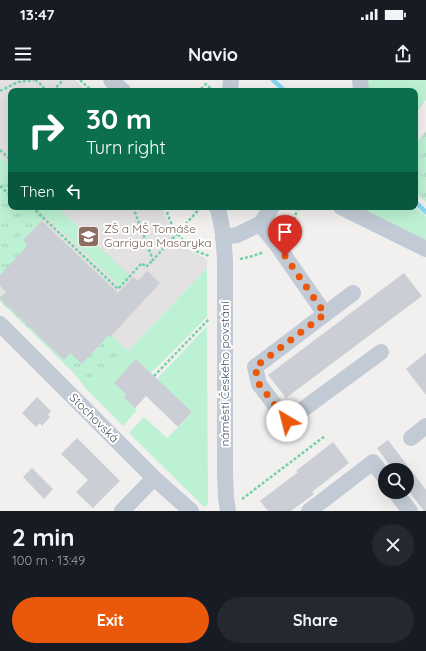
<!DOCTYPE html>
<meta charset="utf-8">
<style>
:root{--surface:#171b24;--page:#242831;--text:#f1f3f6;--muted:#9ea1a6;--accent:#ea580c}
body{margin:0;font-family:Quicksand,sans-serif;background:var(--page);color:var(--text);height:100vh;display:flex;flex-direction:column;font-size:15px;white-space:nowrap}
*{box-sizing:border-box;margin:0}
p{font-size:13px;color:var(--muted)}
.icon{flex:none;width:22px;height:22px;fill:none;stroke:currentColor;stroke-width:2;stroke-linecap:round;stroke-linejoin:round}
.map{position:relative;height:431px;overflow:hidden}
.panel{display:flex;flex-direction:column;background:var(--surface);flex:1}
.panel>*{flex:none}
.hud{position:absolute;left:8px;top:8px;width:410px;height:122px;border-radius:8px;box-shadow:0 4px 16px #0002;background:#0b6e4f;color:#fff;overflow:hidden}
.controls{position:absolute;left:378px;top:383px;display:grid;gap:8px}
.controls a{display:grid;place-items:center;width:36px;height:36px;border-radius:50%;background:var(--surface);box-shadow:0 4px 16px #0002;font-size:20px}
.pin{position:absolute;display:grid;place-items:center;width:34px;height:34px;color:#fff;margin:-41px -17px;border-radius:50% 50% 50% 0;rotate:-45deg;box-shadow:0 0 4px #0007}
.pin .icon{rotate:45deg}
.me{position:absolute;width:44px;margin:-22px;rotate:323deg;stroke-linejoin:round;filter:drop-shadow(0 0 3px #0008)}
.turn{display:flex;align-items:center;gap:14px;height:84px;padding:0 12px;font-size:18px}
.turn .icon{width:52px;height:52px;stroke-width:2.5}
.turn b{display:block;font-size:28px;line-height:34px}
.then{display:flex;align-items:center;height:38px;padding:0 12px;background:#0003;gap:8px;font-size:15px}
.round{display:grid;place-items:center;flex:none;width:42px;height:42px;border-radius:21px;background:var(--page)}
.headline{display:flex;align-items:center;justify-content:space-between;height:68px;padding:0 12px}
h1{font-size:24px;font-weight:700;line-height:30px}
.primary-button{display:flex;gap:8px;margin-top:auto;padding:8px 12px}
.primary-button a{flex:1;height:46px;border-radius:24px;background:var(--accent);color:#fff;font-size:16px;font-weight:700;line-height:46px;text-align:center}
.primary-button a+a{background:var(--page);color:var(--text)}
.status{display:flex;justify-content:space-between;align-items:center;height:28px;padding:0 20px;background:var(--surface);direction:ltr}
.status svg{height:11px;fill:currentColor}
header{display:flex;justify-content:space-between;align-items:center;height:52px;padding:0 12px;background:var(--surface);font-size:18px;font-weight:700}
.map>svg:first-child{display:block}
</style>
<div class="status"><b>13:47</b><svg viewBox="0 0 49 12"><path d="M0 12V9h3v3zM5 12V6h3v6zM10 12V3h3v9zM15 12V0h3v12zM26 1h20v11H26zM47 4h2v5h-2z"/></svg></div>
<header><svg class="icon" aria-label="menu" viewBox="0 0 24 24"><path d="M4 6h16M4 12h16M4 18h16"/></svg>Navio<svg class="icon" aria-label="share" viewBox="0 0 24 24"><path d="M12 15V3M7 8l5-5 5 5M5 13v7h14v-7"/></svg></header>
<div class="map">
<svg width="426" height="431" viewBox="0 0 426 431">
<defs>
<pattern id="park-tufts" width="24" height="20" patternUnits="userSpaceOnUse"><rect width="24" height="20" fill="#bcf2d3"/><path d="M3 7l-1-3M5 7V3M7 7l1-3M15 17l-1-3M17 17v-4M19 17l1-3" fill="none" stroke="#a3d1b8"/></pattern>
</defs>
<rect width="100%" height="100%" fill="#f2f0ef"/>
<!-- education -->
<path fill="#e3e1e1" d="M0 0H75L87 11H11V127H163L165 136 177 159 191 171 207 179V188L89 312 74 293 0 221Z"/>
<!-- green -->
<g fill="#bcf2d3">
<path d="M368 0H426V20L415 34V11H368Z"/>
<path d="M0 77 11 87V104L2 95 4 92 0 88Z"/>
<path d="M36 127H57L130 196 120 206Z"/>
<path d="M355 127H415L426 136V163Z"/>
<path d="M207 188V237L151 293 115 303 126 314 123 317 137 330 123 346 89 312Z"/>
<path d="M207 246 208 424 206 426 204 427 129 353 144 337 167 358 192 333 157 299Z"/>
</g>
<!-- park -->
<g fill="url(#park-tufts)">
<path d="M426 51V122L415 112V65Z"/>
<path d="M0 88 4 92 2 95 11 104V127H36L46 137 23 160 44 180 0 195Z"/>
<path d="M0 219 64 280 70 273 82 284 102 263 99 244 128 271 89 312 74 293 0 221Z"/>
</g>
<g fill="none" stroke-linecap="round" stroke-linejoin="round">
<!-- stream -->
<g stroke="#87d6f1" stroke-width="4.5">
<path d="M273 0 285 11"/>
<path d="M415 122 426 132"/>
</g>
</g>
<!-- building -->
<g fill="#cbced5">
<path d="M42 141 118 213 133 197 138 201 147 191 160 203 111 256 110 254 82 284 70 273 64 280 0 219V217L6 212 0 206V195L28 165 23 160Z"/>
<path d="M404 193 422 216 286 318 268 295Z"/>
<path d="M426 273V315L406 289Z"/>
<path d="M136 279 192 332 178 347 146 316 135 328 123 317 126 314 114 303Z"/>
<path d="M37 317 51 331 48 335 50 337 42 346 40 343 36 347 22 333Z"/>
<path d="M77 358 120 401 93 428 76 412 88 400 61 374Z"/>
<path d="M388 360 426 410V431H424L407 409V390H393L377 368Z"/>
<path d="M333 362 349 383 312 412 314 414 291 431H268L260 421 298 392 296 391Z"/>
<path d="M32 388 53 409 44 419 23 397Z"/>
</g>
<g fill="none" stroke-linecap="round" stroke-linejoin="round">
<!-- path -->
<g stroke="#72d2a7" stroke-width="2.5" stroke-dasharray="3 2" stroke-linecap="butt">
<path d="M35 0 42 5 45 11"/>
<path d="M80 0 92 11"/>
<path d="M201 9 206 4 213 11"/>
<path d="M0 11 18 2 34 0"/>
<path d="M53 11 63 0"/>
<path d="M0 70 11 80"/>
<path d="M0 106 11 116"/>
<path d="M22 127 26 130 29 127"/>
<path d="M32 127 118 209 142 183 146 187 153 180"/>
<path d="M133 127 153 180 175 156 201 127"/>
<path d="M166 127C169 145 181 161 196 171 200 173 205 174 209 176"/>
<path d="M285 152 294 140 298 127"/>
<path d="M240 179 253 176 264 172"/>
<path d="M154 296 209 239"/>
<path d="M242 419 325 356"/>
</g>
<!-- minor -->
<g stroke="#c2cbd5" stroke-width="16">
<path d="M111 0 123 11"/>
<path d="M360 0 361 11"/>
<path d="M230 11 231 0"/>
<path d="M217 127C223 145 224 163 225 181V394L226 418 228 431"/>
<path d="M341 127 426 169"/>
<path d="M260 144 277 165 325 234"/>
<path d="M223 157 237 155 260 144 266 136 272 127"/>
<path d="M353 213 255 287 259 304 287 341 381 272"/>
<path d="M0 244 154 398 191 431"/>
<path d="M411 358 426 346"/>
<path d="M395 412 410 431"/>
<path d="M122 431 154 398"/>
<path d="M309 431 373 382 385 398"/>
</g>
</g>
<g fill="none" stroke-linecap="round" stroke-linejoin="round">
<!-- route -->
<path stroke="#ea580c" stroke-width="7" stroke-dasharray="0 12.6" d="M285 176 325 234 255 287 259 304 287 341"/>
</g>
<!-- icons -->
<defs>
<symbol id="school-square" viewBox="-11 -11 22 22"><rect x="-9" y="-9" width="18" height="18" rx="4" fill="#8d6e63" stroke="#fff"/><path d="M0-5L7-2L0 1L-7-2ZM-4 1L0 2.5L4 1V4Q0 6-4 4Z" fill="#fff"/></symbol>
</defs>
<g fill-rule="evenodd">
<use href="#school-square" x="76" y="144" width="25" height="25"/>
</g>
<g text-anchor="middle" stroke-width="4" stroke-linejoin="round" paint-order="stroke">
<!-- education labels -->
<g font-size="12" fill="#785e54" stroke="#fff" text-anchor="start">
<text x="104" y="153">ZŠ a MŠ Tomáše<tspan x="104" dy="14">Garrigua Masaryka</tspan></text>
</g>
<!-- street labels -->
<g font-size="12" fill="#46525e" stroke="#fff">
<text transform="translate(225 294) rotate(-90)" y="4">náměstí Českého povstání</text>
<text transform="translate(94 338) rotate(45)" y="4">Stochovská</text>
</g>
</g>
</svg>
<div class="controls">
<a><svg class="icon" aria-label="search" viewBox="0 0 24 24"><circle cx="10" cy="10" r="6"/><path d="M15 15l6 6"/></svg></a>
</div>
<div class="pin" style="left:285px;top:176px;background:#d93025"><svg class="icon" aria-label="arrive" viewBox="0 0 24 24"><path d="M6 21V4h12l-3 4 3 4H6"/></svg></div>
<svg class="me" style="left:287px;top:341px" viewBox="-20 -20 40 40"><circle r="19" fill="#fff"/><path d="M0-13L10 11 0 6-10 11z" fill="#ea580c"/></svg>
<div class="hud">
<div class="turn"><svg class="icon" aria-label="right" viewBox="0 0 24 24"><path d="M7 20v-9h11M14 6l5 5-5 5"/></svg><div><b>30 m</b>Turn right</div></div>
<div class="then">Then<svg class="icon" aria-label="left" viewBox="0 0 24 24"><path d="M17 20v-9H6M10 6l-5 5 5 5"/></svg></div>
</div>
</div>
<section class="panel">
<div class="headline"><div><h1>2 min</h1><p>100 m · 13:49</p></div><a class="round"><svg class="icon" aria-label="close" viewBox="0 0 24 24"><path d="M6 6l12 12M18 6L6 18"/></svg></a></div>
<div class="primary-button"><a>Exit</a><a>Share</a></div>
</section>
